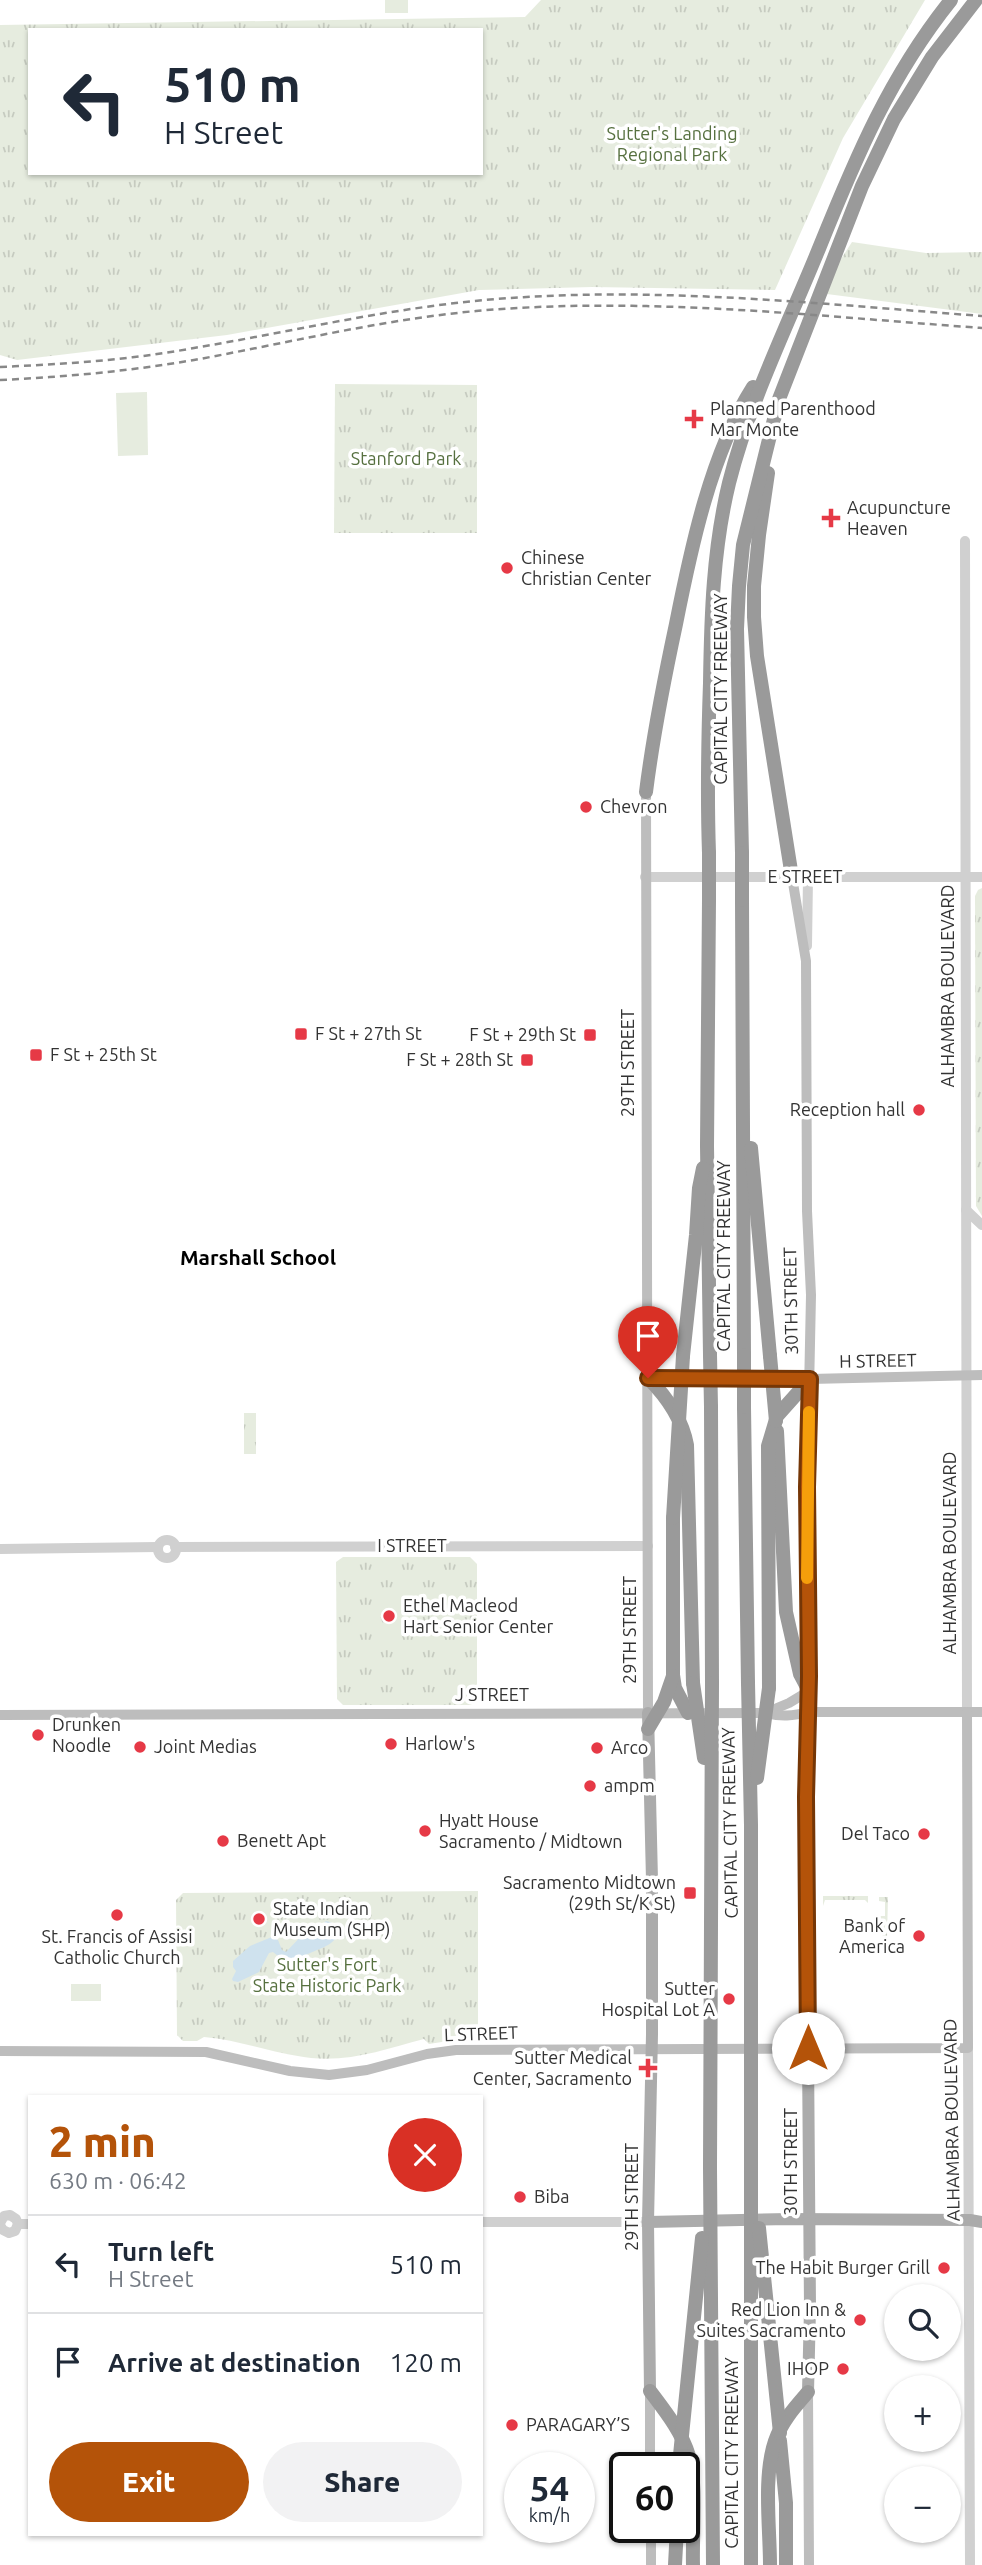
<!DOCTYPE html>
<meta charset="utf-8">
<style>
:root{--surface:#fff;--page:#f2f2f3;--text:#1f2937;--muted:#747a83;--line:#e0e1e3;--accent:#b45309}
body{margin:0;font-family:Ubuntu,sans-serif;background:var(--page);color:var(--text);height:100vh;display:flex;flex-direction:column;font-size:26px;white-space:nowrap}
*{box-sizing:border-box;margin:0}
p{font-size:23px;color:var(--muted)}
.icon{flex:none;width:38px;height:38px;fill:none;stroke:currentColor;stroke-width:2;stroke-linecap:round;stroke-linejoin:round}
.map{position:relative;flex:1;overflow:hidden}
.drawer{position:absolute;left:28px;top:2095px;width:455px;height:441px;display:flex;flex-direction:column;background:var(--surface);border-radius:0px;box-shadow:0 2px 5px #0004}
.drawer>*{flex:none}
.top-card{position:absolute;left:28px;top:28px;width:455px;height:147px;border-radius:0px;box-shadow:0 2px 5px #0004;background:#fff;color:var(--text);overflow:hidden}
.controls{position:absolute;left:884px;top:2284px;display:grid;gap:14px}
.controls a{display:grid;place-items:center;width:77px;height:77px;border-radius:50%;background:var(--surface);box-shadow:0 2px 5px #0004;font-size:35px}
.speed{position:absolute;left:504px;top:2452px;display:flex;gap:14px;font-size:35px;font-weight:700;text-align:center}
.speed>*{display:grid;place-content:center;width:91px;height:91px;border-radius:50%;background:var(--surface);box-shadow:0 2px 5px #0004;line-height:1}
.speed small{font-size:18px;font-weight:400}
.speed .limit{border:4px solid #111;border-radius:10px;background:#fff;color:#111}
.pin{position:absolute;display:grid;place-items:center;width:60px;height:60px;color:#fff;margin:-72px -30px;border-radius:50% 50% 50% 0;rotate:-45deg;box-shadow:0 0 7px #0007}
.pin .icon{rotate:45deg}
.me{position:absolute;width:77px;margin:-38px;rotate:0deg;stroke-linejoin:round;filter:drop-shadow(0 0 5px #0008)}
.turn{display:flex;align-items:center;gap:24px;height:147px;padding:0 21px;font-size:32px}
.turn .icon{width:91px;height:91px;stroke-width:2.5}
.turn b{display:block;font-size:49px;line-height:60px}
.round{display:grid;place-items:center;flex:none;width:74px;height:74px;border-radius:37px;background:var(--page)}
.head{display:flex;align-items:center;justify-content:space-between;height:119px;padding:0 21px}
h1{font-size:42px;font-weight:800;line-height:52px;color:var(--accent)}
.action{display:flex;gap:14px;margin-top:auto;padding:14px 21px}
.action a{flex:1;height:80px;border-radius:42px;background:var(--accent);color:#fff;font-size:28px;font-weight:800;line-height:80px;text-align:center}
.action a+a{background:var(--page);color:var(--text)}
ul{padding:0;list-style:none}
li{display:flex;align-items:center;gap:21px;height:98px;padding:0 21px;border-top:2px solid var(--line)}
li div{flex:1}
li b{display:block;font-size:26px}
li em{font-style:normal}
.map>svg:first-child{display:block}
</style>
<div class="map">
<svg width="982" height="2565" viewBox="0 0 982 2565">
<defs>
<pattern id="grass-tufts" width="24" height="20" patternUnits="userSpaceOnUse" patternTransform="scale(1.75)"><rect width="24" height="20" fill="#e6ecdf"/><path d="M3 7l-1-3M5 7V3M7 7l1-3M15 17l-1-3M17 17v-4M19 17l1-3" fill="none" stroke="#c6cbc0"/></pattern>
</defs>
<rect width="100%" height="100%" fill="#fff"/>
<!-- grass -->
<g fill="url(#grass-tufts)" fill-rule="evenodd">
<path d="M541 0H925L843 138 775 290 592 287 479 290 227 335 17 360 0 355V25L525 17ZM30 30H481V173H30Z"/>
<path d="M852 242 926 253 982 252V314L819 293Z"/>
<path d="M335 384 477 385V533H334Z"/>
<path d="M982 888V1216L976 1206 975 896 978 890Z"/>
<rect x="244" y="1413" width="12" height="41"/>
<path d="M343 1557H470L477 1564V1698L471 1705H343L337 1699 336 1562Z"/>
<path d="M478 1891V2035L473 2040H462L461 2035 448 2037V2041L429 2044 424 2039C386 2049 351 2062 311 2058 274 2054 240 2040 204 2037L197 2041H183L177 2035 176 1900 183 1893Z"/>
<path d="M823 1896H868V1903L865 1900H825L823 1906Z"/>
<path d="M879 1897H888L887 1937H883L880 1925H875L876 1916H885V1902L879 1901Z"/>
</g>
<!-- garden -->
<g fill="#e6ecdf">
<rect x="385" y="0" width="23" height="13"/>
<path d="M147 392 148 455 118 456 116 393Z"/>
<rect x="71" y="1984" width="30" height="17"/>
</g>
<!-- water -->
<path fill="#cfe2ee" d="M326 1921C335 1923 337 1926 339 1934 330 1948 319 1948 306 1955 298 1960 290 1967 283 1973L277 1967 278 1956 273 1952 269 1953 259 1972 238 1982 233 1981 232 1979 236 1971 233 1967V1961L250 1946 272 1937 278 1940 282 1950 286 1952 308 1929 320 1926Z"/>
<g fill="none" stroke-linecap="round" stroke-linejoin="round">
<!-- tertiary -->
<g stroke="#d0d0d0" stroke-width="10">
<path d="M965 541 967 1712"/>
<path d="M645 877H982"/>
<path d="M807 946 808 877"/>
<path d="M966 1210 982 1225"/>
<circle cx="167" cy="1549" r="9"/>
<path d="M175 1547 648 1546"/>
<path d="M0 1549 158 1547"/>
<path d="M968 2048 970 2565"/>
<path d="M481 2222H648"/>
<path d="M0 2223 4 2216 10 2215 16 2219 18 2224 15 2231 9 2233 3 2230 0 2225"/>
<path d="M18 2224H30"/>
</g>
<!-- secondary -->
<g stroke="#bdbdbd" stroke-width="10">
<path d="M646 792 648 1713"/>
<path d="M648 1378 810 1379 982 1375"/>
<path d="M765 1713 789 1703 809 1691 807 1487 811 1295 807 1211 806 961 792 877"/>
<path d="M0 1715 765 1713C781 1717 793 1716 809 1712H982"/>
<path d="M0 2051 206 2052 290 2071 329 2075 367 2070 427 2054 456 2050 968 2048 967 1712"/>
<path d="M650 2391V2468"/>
<path d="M808 2392 809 2565"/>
<path d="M651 2527V2565"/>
</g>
<!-- primary -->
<g stroke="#ababab" stroke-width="12">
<path d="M648 1713 652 1880V2034L648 2222 650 2391"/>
<path d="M648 2222 789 2219 970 2220 982 2222"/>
<path d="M808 2392 810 2308 806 1797 809 1691"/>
</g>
<!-- motorway -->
<g stroke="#9a9a9a" stroke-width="14">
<path d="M768 473 759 535 754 586V617L757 656 792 877"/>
<path d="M646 792C653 736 664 680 676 624 691 548 711 453 753 387"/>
<path d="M709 853C707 796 708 740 710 683 711 616 713 549 729 483 750 400 788 325 820 246 856 157 890 76 951 0"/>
<path d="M742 853 737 629 739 586 743 545 779 399 862 186 894 119 932 57 976 0"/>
<path d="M709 900 707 1146 710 1355"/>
<path d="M742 900 744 1355"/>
<path d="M751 1148 770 1356"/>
<path d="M683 1356 696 1235 699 1188 703 1168"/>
<path d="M648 1378C667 1397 682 1418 687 1445L693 1683"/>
<path d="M711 1407 712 1683"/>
<path d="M744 1407 748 1683"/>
<path d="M777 1431 786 1612 800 1674 809 1691"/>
<path d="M673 1518V1675L675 1688 688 1713"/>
<path d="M769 1688 768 1446 777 1416 810 1379"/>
<path d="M648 1729 664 1702 673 1676"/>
<path d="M650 2391C665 2411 682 2432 689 2456 697 2482 692 2536 693 2565"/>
<path d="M780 2441 786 2503V2565"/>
<path d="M675 2565 677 2527"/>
<path d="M770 2565C770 2528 763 2476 775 2441 782 2421 795 2407 808 2392"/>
</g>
<!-- rail -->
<g stroke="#888" stroke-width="2.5" stroke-dasharray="7 5" stroke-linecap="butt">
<path d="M0 367C65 364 130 360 194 348 295 331 394 307 497 299 658 286 821 304 982 316"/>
<path d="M0 380C65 377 130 371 194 360 288 343 380 320 476 311 645 296 813 316 982 328"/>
</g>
<!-- motorway-bridge -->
<g stroke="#9a9a9a" stroke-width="14">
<path d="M709 853V900"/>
<path d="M742 900V853"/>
<path d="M710 1355 711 1407"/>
<path d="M744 1355V1407"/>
<path d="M770 1356 776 1421"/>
<path d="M673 1518 683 1356"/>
<path d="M693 1683 704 1758"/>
<path d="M712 1683 710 2167 713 2565"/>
<path d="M748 1683 751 1825V2565"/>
<path d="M757 1778 769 1688"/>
<path d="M759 2228 780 2433"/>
<path d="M679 2465 702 2238"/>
</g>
</g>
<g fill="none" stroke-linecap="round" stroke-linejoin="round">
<defs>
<path id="route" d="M648 1378 810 1379 807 1487 809 1676 806 1797 808 2048"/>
</defs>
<!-- route casing -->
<use href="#route" stroke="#753606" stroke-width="18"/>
<!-- route -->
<use href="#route" stroke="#b45309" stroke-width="12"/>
<!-- slow -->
<path stroke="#f59e0b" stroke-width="12" d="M807 1578 809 1412"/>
</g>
<!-- markers -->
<g fill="#e63946" stroke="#fff" stroke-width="2.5">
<path d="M690.5 408.5h7v7h7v7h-7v7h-7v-7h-7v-7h7z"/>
<path d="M827.5 507.5h7v7h7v7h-7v7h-7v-7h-7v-7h7z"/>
<circle cx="507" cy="568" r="7"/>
<circle cx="586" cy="807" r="7"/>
<rect x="294" y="1027" width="14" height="14" rx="3.5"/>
<rect x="583" y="1028" width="14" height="14" rx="3.5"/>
<rect x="29" y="1048" width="14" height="14" rx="3.5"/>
<rect x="520" y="1053" width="14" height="14" rx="3.5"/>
<circle cx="919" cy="1110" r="7"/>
<circle cx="389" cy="1616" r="7"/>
<circle cx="38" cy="1735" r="7"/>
<circle cx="391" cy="1744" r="7"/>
<circle cx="140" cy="1747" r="7"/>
<circle cx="597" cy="1748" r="7"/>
<circle cx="590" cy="1786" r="7"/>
<circle cx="425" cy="1831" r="7"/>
<circle cx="924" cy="1834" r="7"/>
<circle cx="223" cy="1841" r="7"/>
<rect x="683" y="1886" width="14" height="14" rx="3.5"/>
<circle cx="117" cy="1915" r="7"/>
<circle cx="259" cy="1919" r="7"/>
<circle cx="919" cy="1936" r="7"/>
<circle cx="729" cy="1999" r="7"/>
<path d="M644.5 2057.5h7v7h7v7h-7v7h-7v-7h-7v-7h7z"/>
<circle cx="520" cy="2197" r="7"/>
<circle cx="944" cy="2268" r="7"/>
<circle cx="860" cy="2320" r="7"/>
<circle cx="843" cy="2369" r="7"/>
<circle cx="512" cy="2425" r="7"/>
</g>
<g text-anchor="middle" stroke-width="7" stroke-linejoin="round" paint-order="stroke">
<!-- park labels -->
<g font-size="18" fill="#56703f" stroke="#fff">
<text x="672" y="140">Sutter's Landing<tspan x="672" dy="21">Regional Park</tspan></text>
<text x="406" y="465">Stanford Park</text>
<text x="327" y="1971">Sutter's Fort<tspan x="327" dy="21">State Historic Park</tspan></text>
</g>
<!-- poi labels -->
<g font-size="18" fill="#333" stroke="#fff" text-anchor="start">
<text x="710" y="415">Planned Parenthood<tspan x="710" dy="21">Mar Monte</tspan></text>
<text x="847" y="514">Acupuncture<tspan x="847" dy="21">Heaven</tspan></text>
<text x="521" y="564">Chinese<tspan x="521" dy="21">Christian Center</tspan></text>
<text x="600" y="813">Chevron</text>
<text x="315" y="1040">F St + 27th St</text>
<text x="576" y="1041" text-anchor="end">F St + 29th St</text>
<text x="50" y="1061">F St + 25th St</text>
<text x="513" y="1066" text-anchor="end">F St + 28th St</text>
<text x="905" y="1116" text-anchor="end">Reception hall</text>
<text x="403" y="1612">Ethel Macleod<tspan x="403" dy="21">Hart Senior Center</tspan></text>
<text x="52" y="1731">Drunken<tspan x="52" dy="21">Noodle</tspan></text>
<text x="405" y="1750">Harlow's</text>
<text x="154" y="1753">Joint Medias</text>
<text x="611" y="1754">Arco</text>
<text x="604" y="1792">ampm</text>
<text x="439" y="1827">Hyatt House<tspan x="439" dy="21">Sacramento / Midtown</tspan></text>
<text x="910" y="1840" text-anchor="end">Del Taco</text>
<text x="237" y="1847">Benett Apt</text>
<text x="676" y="1889" text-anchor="end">Sacramento Midtown<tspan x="676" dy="21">(29th St/K St)</tspan></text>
<text x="273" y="1915">State Indian<tspan x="273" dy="21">Museum (SHP)</tspan></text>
<text x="905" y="1932" text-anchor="end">Bank of<tspan x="905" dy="21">America</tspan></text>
<text x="117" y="1943" text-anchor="middle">St. Francis of Assisi<tspan x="117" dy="21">Catholic Church</tspan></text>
<text x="715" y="1995" text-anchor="end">Sutter<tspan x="715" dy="21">Hospital Lot A</tspan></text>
<text x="632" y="2064" text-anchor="end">Sutter Medical<tspan x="632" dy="21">Center, Sacramento</tspan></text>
<text x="534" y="2203">Biba</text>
<text x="930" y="2274" text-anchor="end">The Habit Burger Grill</text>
<text x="846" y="2316" text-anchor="end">Red Lion Inn &amp;<tspan x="846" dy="21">Suites Sacramento</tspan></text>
<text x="829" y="2375" text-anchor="end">IHOP</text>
<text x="526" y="2431">PARAGARY’S</text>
</g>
<!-- street labels -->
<g font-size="18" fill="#333" stroke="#fff">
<text transform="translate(721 689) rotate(-90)" y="6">CAPITAL CITY FREEWAY</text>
<text x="805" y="883">E STREET</text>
<text transform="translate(948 986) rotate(-90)" y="6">ALHAMBRA BOULEVARD</text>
<text transform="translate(628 1063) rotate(-90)" y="6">29TH STREET</text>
<text transform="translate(724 1256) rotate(-90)" y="6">CAPITAL CITY FREEWAY</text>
<text transform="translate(791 1301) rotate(-91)" y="6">30TH STREET</text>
<text transform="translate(878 1361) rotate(-1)" y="6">H STREET</text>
<text x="412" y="1552">I STREET</text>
<text transform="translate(950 1553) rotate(-90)" y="6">ALHAMBRA BOULEVARD</text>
<text transform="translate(630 1630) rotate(-90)" y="6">29TH STREET</text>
<text x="492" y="1701">J STREET</text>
<text transform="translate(730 1823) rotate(-91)" y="6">CAPITAL CITY FREEWAY</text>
<text transform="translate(481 2034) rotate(-2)" y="6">L STREET</text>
<text transform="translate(952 2120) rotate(-91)" y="6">ALHAMBRA BOULEVARD</text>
<text transform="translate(791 2162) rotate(-90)" y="6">30TH STREET</text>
<text transform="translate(632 2197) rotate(-90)" y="6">29TH STREET</text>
<text transform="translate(732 2453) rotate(-90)" y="6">CAPITAL CITY FREEWAY</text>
</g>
<!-- quarter labels -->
<g font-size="21" font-weight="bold" fill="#000" stroke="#fff">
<text x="258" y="1265">Marshall School</text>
</g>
</g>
</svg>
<div class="controls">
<a><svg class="icon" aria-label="search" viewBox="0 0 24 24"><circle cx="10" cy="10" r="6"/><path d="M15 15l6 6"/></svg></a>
<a>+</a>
<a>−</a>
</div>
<div class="speed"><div>54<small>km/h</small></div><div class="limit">60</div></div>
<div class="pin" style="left:648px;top:1378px;background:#d93025"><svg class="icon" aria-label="arrive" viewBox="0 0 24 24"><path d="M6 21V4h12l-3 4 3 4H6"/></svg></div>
<svg class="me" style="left:808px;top:2048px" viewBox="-20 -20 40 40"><circle r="19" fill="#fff"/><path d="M0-13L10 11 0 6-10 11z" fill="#b45309"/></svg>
<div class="top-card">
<div class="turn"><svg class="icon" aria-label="left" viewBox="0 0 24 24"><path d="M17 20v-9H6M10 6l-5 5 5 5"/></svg><div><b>510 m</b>H Street</div></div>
</div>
<section class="drawer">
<div class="head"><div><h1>2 min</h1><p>630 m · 06:42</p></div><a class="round" style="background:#d93025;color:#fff"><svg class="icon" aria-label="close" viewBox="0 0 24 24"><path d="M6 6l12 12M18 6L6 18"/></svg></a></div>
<ul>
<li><svg class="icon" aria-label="left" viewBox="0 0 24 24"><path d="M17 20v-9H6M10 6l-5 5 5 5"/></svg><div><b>Turn left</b><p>H Street</p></div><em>510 m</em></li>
<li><svg class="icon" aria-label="arrive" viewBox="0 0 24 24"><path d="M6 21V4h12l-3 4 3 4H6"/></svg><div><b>Arrive at destination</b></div><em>120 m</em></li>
</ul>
<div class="action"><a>Exit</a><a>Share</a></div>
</section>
</div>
